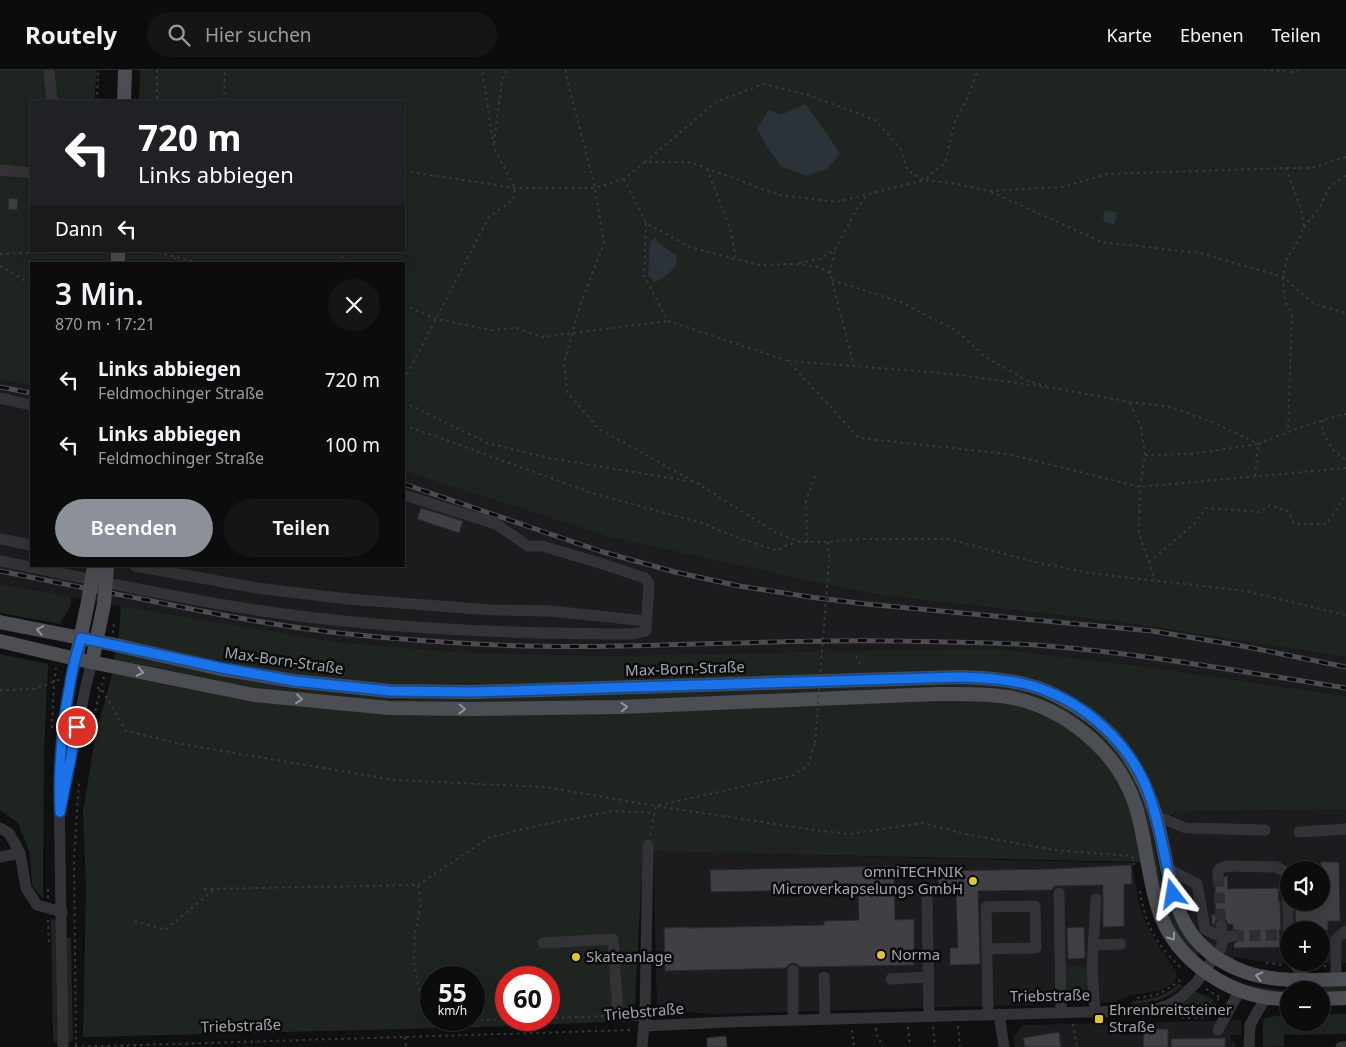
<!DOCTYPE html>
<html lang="de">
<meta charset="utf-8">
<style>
:root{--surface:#0c0c0d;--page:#151516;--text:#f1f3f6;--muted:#9a9b9d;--line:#2c2c2e;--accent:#8c9099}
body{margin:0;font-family:"Noto Sans",sans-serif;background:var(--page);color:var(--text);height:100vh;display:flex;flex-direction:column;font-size:19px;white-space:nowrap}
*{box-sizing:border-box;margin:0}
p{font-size:16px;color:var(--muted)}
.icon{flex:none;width:28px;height:28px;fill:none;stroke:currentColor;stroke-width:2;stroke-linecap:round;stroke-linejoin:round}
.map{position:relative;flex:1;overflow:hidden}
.sheet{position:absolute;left:30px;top:192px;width:375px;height:305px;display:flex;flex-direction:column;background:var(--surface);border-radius:0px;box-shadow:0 5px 20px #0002,0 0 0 1px var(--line)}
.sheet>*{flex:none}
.banner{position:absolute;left:30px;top:30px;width:375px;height:152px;border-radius:0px;box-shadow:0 5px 20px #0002,0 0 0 1px var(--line);background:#202124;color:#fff;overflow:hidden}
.controls{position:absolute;left:1280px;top:791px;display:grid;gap:10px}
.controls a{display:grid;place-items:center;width:50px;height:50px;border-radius:50%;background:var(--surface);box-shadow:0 5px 20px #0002,0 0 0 1px var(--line);font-size:25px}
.speed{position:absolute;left:420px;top:896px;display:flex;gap:10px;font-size:25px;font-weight:700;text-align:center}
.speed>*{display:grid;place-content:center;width:65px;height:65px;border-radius:50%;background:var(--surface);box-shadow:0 5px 20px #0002,0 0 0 1px var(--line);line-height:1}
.speed small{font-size:12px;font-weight:400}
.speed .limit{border:8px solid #d22;background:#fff;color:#111}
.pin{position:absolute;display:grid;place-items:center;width:42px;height:42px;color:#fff;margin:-21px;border:2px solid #fff;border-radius:50%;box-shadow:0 1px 5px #0007}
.me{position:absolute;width:55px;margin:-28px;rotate:346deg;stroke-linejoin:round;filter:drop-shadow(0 0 4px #0008)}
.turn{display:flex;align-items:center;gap:18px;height:105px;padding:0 25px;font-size:22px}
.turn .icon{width:65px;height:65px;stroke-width:2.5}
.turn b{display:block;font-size:35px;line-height:42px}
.then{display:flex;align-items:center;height:48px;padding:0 25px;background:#0003;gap:10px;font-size:19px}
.round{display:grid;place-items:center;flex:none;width:52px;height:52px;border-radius:26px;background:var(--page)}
.headline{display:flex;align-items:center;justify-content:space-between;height:85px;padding:0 25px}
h1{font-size:30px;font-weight:600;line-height:38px}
.action{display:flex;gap:10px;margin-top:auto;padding:10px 25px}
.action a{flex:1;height:58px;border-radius:30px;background:var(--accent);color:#fff;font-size:20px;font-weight:600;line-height:58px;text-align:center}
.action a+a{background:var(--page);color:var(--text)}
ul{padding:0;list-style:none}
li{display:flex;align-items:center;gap:15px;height:65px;padding:0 25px}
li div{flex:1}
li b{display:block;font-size:19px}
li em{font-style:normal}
header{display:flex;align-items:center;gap:30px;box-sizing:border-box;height:70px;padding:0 25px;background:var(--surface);border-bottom:1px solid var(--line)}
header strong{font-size:24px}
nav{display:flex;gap:28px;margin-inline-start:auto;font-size:18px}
.search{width:350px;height:45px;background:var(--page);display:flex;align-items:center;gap:12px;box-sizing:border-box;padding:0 18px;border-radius:28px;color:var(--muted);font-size:19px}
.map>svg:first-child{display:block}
</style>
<header>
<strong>Routely</strong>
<div class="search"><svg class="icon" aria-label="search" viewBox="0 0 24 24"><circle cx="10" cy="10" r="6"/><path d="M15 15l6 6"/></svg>Hier suchen</div>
<nav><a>Karte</a><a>Ebenen</a><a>Teilen</a></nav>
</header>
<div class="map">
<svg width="1346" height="977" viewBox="0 0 1346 977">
<rect width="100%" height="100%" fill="#101011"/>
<!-- built -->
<g fill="#1c1c1e" fill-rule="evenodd">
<path d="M0 309 31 316V496H404V401L609 467 828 515 887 526 1114 551 1346 587V626L1141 596 999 579 882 580 610 586 458 582 335 572 121 536 0 514Z"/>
<path d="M1346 739V893H1272L1235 887 1232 891 1210 877 1184 842 1165 761V753L1177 742ZM1289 800H1321V832H1289ZM1289 860H1321V892H1289Z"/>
<path d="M653 781 1132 793 1139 834 1146 854 1159 877 1176 901 1177 906 1173 913 1160 921 1130 925 1116 932 716 944 657 940Z"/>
<path d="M1241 950 1242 965H1231V972H1235V977H1015L1013 967 1023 955Z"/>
</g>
<!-- green -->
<g fill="#1e2520" fill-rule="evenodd">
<path d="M0 0H97L94 31H31V181H404V31H139L140 0H1346V587L1114 551 887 526 828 515 609 467 404 401V194H31V316L0 309Z"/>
<path d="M0 514 71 527V535L60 554 0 543Z"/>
<path d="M121 536 335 572 458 582 610 586 882 580 999 579 1141 596 1346 626V739L1177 742 1151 757C1157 787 1162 827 1177 854 1183 864 1191 873 1198 881V886H1195L1177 867 1141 792 643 781 634 951 482 957 83 967 86 817 83 742 95 667 112 605 115 589 114 585H115L119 563ZM431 908H474V950H431ZM506 908H549V950H506Z"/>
<path d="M0 584 48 594 44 679 43 829 32 815 30 784 18 753 0 740Z"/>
<path d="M51 849 56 850 57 965V972H54L53 969Z"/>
<path d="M67 868H71L73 969 71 972H68Z"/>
<path d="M1066 897H1089V923L1085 931 1071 932 1065 923 1063 900Z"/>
<path d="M1234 910 1247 915 1282 921 1302 916 1346 915V923L1321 924V920H1289V924L1266 923 1233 913Z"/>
<path d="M1179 914 1183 916C1165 930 1154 933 1132 934L1133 931C1154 929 1162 927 1179 914Z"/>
<path d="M1194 921 1214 930C1206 947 1207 946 1189 945L1184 940 1182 933Z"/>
<path d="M1321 944H1346V964L1284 965V976L1263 977V955L1264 949 1275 946 1289 945V952H1321Z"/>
</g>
<!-- water -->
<g fill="#2c323a">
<path d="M805 34 827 64 840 84 827 99 806 106 781 96 767 77 757 59 769 40 781 45Z"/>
<path d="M1105 140 1117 143 1114 155 1105 152 1103 148Z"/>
<path d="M656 167 657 172 677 186 676 196 663 208 655 212 648 205 650 172Z"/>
</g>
<!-- building -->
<g fill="#3f3f44" stroke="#2a2a2d">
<path d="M9 128 18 129 17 140 8 139Z"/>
<path d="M421 438 463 451 459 463 417 449Z"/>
<path d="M1321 792H1339L1340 851H1328V860H1296L1295 832H1321Z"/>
<path d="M1131 795 1132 814H1124V856L1103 857V815L1058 816H1054L1052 820 978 821 980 894 950 895V878H958L956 821 938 822V801L1053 799Z"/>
<path d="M894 796 895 850 914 849V895L800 897 797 894 793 893 789 894 786 898 665 901 664 858 687 857V858L824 855V851L859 850 858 819 711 822 710 800Z"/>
<path d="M1225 806H1227L1228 819 1278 818 1279 832H1280L1281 860H1279L1280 877 1234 878V874L1238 871 1240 865 1238 861 1233 859V854H1228L1226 850 1220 848 1216 850 1214 855 1212 854V845H1216L1215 813H1218L1222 812Z"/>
<path d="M1084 857 1085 888 1068 889 1067 858Z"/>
<path d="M1144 959H1168V977H1143Z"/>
<path d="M1059 962 1061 977H1025L1023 968Z"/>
<path d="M726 966 727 977H707V968Z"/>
<path d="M1225 968V977H1171V969Z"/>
</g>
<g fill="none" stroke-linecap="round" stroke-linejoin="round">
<!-- minor-tunnel -->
<g stroke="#2d2e31" stroke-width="11" stroke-dasharray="11 5.5" stroke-linecap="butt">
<path d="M1218 806 1221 855"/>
<path d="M1233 866 1279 865"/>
</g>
<!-- path -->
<g stroke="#393a3e" stroke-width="2" stroke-dasharray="2.5 4" stroke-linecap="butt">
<path d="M157 0V31"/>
<path d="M566 0V5L595 118 604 173 580 236 564 292 567 322 599 359 697 413 775 462 800 472H828L861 469H949L1035 492 1089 503 1245 521 1346 545"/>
<path d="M1264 0 1293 2 1299 0"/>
<path d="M97 31 98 0"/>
<path d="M224 31 225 0"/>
<path d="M494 73 502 10 507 0"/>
<path d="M645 92 716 32 763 14 811 26 875 50 900 78 908 101 924 110 945 93 955 51 967 29 978 0"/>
<path d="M1286 98 1302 142 1304 157 1298 171 1287 188 1283 207 1285 231 1292 244 1288 361"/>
<path d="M707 99 730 158 736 189"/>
<path d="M404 101 515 118H595L624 109 645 92H690L779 125 837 132 924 110 952 113 989 121 1063 117 1107 104 1286 98H1312L1346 87"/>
<path d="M624 109 646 153 690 177 759 195 796 194 819 197 830 203 854 296 953 304 1059 319 1130 332 1170 337 1215 353 1258 374C1287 362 1316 351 1346 344"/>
<path d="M991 122 1102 172 1200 183 1283 207 1314 234 1346 243"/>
<path d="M646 153 644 206 668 251 788 291 859 368 1008 384 1140 417 1346 398"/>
<path d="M1304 157 1319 139 1329 118 1346 105"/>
<path d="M160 181V183L204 194"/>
<path d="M337 181 348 194"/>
<path d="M0 184 70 181"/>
<path d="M175 187 177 194"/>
<path d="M799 193 820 189 835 179 857 139 867 125"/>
<path d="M0 196 31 214"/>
<path d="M830 203 835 179"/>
<path d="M832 210 901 232 957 261 984 286 1028 311 1047 316"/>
<path d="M404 235 436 249 491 260 517 258 542 267 667 251"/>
<path d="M788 291 853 296"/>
<path d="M404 310 489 147 513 130 515 118 494 78 482 0"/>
<path d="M404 332 487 373 549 388 694 412"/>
<path d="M1130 333 1141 358 1145 385 1140 417 1139 463 1155 510"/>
<path d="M1323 350 1322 361 1333 380 1346 390"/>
<path d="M404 355 595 424 702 453 733 466 777 481 787 475 798 472"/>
<path d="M1145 385 1192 384 1258 374 1255 406"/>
<path d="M807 472 806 431 816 404"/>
<path d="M828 472 829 490"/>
<path d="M1149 492 1194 454 1206 438 1260 442 1270 435 1288 441 1294 454H1327L1345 426H1346"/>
<path d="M113 563 114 551"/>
<path d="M856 586 862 597"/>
<path d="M97 618H101L126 661 181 674 394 710 546 717 656 736 822 761 849 764 922 753 970 765 1054 780 1132 786 1134 795"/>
<path d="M0 620 35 619 58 610H61"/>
<path d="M52 658 54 612 56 598"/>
<path d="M87 672 104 607"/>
<path d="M650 765 656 736 794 705 808 695 815 673"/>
<path d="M418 815 490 767 541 755 613 741 655 743"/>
<path d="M204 819 418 815 421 833 415 863 414 892 419 921 431 935"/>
<path d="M1140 821C1144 846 1150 863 1166 882"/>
<path d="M48 828V815"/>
<path d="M48 850 49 875"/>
<path d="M135 851 165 860 215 819"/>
<path d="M1169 886 1180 897"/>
<path d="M1266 893 1284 895"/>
<path d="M1311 896H1326"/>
<path d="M1206 919 1223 929"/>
<path d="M1137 928 1156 925 1163 922 1182 909"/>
<path d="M1175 946 1185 948 1212 947"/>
<path d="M1207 947 1219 928"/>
<path d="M549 948 608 946"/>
<path d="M474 950 506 949"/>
<path d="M1073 954 1077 977"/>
<path d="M958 956 960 976"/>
<path d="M908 957 910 977"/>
<path d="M933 957 935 977"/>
<path d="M876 958C876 968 881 969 882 977"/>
<path d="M852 960 854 977"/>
<path d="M405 967 406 977"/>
<path d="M76 976 74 790 79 711"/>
<path d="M75 977 632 960"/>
</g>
<!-- minor -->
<g stroke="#333337" stroke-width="11">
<path d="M49 0 52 31"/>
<path d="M0 100 31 103"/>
<path d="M0 328 31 335"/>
<path d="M0 469 31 475"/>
<path d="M0 491C85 508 170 527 256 540 381 559 507 564 633 564L646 561 649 514 645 508 603 494 542 476H528L496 454 404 425"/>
<path d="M135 496 257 518 348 529 492 540 550 541 646 551"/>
<path d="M65 718 86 615 92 592"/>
<path d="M1156 746 1186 758 1265 760"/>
<path d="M0 758 9 763 20 783 26 818 37 835 62 842"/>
<path d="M1299 762 1346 759"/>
<path d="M0 787 20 783"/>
<path d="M1166 797 1172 801 1197 814 1205 859 1223 868 1233 866"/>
<path d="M1218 806V801L1221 798 1227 796 1277 797 1287 803 1289 884"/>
<path d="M1059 823 1061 942"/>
<path d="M927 828 929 946"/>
<path d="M543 873 613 869 618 946 645 945"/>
<path d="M1094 875 1121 874"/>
<path d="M987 879 1036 878 1035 836 986 837 988 944"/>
<path d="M1293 892 1307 910"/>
<path d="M824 907 825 949"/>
<path d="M891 909 929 907"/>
<path d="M1336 909V869L1346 861"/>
<path d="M1095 942 1092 897 1096 829"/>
<path d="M999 944 1004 977"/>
<path d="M793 950V900"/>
<path d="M644 956 729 952 1123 941 1156 939 1169 935 1180 928 1196 913 1221 878 1223 868 1221 855"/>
<path d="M1218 960 1240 920"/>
<path d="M63 977 59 716C62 673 65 631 76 589"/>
<path d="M642 977 645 945 648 775"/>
<path d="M1249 977 1250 955 1266 927"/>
<path d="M1341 977H1346"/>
</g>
<!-- major -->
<g stroke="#4d4e54" stroke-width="14">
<path d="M124 31 125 0"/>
<path d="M0 552 111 574 221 599 294 611 390 621 473 622 961 607C984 608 1006 609 1028 615 1042 618 1054 624 1066 631 1113 656 1140 694 1155 743 1174 810 1166 873 1245 902 1277 913 1313 910 1346 909"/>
<path d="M0 571 76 589 254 625 389 638 474 639 621 637 936 624C960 624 984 623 1008 627 1064 637 1117 680 1135 734 1146 768 1147 804 1158 838 1175 892 1233 930 1289 929"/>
<path d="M76 589 88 532"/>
<path d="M92 592 104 534"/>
<path d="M1321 929 1346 928"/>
</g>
<defs>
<g id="rail">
<path d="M0 317 31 323"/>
<path d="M404 414 603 482 675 502 739 516 810 527 866 534 1152 561 1237 575 1346 597"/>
<path d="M0 501C49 511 98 521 147 530 200 541 254 552 308 559 364 567 421 571 477 574 618 582 759 568 900 571 945 572 990 572 1036 575 1140 583 1243 602 1346 618"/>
</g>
</defs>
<!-- rail casing -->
<use href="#rail" stroke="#4c4d52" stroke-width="5"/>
<!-- rail -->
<use href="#rail" stroke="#0b0b0c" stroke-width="3" stroke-dasharray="9" stroke-linecap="butt"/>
<!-- path-bridge -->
<path stroke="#393a3e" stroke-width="2" stroke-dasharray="2.5 4" stroke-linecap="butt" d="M815 673 829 490"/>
<!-- major-bridge -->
<g stroke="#4d4e54" stroke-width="14">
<path d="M118 194V181"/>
<path d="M88 532 94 496"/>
<path d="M104 534 107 496"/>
</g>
</g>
<!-- one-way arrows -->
<defs><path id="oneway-chevron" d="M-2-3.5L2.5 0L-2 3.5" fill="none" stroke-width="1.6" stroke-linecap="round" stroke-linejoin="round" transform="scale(1.25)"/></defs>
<g stroke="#91939e">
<use href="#oneway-chevron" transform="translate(40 560) rotate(-169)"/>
<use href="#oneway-chevron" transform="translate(140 602) rotate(12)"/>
<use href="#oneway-chevron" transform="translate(299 629) rotate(6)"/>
<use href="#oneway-chevron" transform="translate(624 637) rotate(-2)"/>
<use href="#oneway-chevron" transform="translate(462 639) rotate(1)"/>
<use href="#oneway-chevron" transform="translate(1172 867) rotate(55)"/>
<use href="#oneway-chevron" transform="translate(1259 906) rotate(-166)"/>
</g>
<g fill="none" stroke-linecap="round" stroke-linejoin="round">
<defs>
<path id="route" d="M77 657 60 742C58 699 62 656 70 614 72 598 77 583 81 568L222 598 294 611 390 621 473 622 961 607C984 608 1007 609 1029 615 1084 630 1132 674 1150 727 1161 759 1165 792 1173 824"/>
</defs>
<!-- route casing -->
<use href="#route" stroke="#114b97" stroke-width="12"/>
<!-- route -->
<use href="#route" stroke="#1a73e8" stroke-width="9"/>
</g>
<!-- markers -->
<g fill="#e2c436" stroke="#0b0b0c" stroke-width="2">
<circle cx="973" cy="811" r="5"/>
<circle cx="881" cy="885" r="5"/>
<circle cx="576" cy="887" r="5"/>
<rect x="1094" y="944" width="10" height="10" rx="2.5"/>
</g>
<g text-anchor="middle" stroke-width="5" stroke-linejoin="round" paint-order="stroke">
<!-- street labels -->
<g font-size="15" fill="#a2a4b1" stroke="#0b0b0c">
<text transform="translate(284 591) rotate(8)" y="5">Max-Born-Straße</text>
<text transform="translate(685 599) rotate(-2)" y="5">Max-Born-Straße</text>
<text transform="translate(1050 926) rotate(-1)" y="5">Triebstraße</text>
<text transform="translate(644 942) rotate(-5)" y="5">Triebstraße</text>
<text transform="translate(241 956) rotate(-2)" y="5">Triebstraße</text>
</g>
<!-- poi labels -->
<g font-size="15" fill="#a2a4b1" stroke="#0b0b0c" text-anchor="start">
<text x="963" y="807" text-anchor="end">omniTECHNIK<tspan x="963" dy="17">Microverkapselungs GmbH</tspan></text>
<text x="891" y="890">Norma</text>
<text x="586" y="892">Skateanlage</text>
<text x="1109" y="945">Ehrenbreitsteiner<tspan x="1109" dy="17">Straße</tspan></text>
</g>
</g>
</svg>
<div class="controls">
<a><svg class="icon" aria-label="sound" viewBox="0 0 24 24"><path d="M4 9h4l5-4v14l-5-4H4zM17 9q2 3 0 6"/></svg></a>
<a>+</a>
<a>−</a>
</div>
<div class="speed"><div>55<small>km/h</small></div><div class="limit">60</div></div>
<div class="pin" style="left:77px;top:657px;background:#d93025"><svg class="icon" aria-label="arrive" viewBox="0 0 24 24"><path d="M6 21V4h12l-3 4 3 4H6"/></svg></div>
<svg class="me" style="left:1173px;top:824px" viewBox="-20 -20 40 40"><path d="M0-17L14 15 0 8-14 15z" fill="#1a73e8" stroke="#fff" stroke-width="4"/></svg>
<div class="banner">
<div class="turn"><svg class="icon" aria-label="left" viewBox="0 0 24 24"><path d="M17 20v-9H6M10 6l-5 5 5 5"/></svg><div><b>720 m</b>Links abbiegen</div></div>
<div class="then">Dann<svg class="icon" aria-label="left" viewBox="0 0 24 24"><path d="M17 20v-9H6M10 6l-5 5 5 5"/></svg></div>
</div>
<section class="sheet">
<div class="headline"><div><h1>3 Min.</h1><p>870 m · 17:21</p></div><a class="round"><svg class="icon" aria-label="close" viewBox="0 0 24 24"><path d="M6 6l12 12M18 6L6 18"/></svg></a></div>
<ul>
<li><svg class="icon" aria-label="left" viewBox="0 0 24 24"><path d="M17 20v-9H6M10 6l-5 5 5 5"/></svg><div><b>Links abbiegen</b><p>Feldmochinger Straße</p></div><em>720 m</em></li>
<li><svg class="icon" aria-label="left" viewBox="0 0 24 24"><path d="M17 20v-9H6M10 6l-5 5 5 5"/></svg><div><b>Links abbiegen</b><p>Feldmochinger Straße</p></div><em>100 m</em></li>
</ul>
<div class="action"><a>Beenden</a><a>Teilen</a></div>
</section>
</div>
